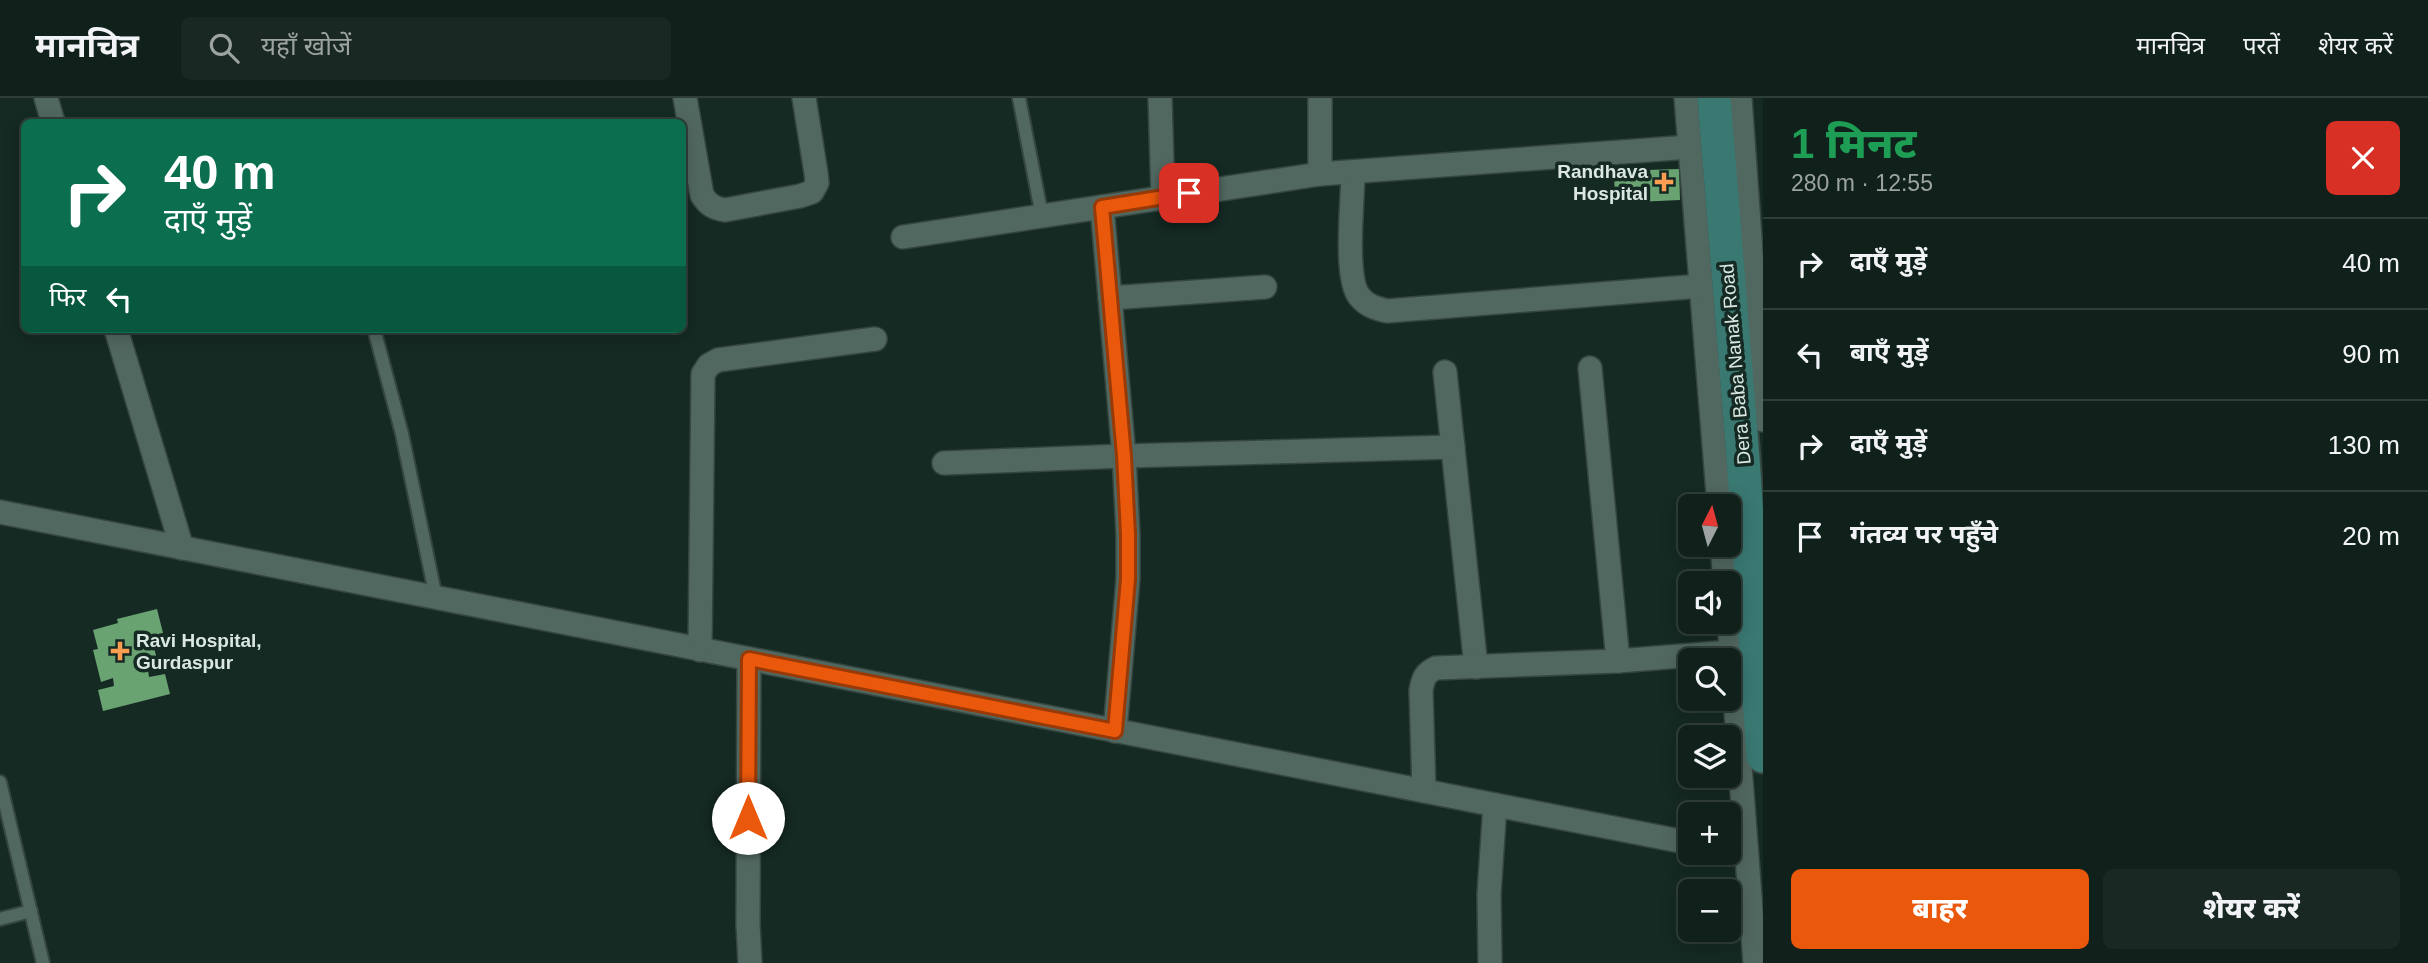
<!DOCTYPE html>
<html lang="hi">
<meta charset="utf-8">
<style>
:root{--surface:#10201a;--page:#192823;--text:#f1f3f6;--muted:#9ca3a2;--line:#303e39;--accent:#ea580c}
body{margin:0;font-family:Helvetica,"Noto Sans Devanagari",sans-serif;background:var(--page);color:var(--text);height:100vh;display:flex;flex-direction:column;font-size:26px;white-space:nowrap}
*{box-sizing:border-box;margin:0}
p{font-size:23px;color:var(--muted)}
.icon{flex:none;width:38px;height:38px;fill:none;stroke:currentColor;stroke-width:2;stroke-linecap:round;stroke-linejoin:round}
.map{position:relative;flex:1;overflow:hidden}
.side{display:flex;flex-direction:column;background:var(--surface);width:665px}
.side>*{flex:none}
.guide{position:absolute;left:21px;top:21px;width:665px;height:214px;border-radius:10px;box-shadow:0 4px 18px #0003,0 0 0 2px var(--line);background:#0b6e4f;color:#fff;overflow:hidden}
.needle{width:46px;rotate:6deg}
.tools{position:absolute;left:1678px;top:396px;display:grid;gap:14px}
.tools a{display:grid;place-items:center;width:63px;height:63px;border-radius:10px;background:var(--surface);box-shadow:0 4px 18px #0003,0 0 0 2px var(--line);font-size:35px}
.pin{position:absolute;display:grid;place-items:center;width:60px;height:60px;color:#fff;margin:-30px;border-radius:14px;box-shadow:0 4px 10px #0006}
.me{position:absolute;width:77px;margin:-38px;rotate:0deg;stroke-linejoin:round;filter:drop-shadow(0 0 5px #0008)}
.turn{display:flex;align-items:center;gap:24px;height:147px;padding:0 28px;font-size:32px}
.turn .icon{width:91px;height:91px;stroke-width:2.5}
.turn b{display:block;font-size:49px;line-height:60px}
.then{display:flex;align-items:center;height:66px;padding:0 28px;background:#0003;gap:14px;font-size:26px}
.round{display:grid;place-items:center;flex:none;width:74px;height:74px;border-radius:10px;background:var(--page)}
.headline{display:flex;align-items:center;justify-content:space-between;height:119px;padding:0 28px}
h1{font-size:42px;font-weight:800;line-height:52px;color:#1e9e55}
.action{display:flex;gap:14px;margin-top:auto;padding:14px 28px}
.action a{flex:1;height:80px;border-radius:10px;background:var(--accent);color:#fff;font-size:28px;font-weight:800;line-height:80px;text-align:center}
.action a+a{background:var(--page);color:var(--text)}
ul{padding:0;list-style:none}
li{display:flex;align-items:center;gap:21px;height:91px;padding:0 28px;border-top:2px solid var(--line)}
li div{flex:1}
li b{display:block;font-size:26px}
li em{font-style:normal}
header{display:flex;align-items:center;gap:42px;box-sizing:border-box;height:98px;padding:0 35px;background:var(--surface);border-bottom:2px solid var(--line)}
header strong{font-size:33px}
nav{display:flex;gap:38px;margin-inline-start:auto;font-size:24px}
.search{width:490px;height:63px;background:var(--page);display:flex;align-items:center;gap:18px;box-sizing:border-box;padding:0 24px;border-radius:10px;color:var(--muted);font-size:26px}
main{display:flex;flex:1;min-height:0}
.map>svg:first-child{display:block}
</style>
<header>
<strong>मानचित्र</strong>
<div class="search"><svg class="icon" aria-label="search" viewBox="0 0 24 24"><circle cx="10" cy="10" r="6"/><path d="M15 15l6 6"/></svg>यहाँ खोजें</div>
<nav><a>मानचित्र</a><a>परतें</a><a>शेयर करें</a></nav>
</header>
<main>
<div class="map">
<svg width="1763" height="865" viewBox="0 0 1763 865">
<rect width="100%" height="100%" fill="#152a23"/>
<!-- building -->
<g fill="#6aa372">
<path d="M1679 71 1680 102 1615 105 1614 73Z"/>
<path d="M157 511 163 535 151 538 159 569 148 572 149 579 165 576 170 596 103 613 98 592 114 588 113 580 101 584 93 552 98 551 93 532 118 525 117 521Z"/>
</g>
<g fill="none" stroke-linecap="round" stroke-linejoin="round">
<defs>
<g id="service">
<path d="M1019 0 1042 118"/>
<path d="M374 231 402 336 436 500"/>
<path d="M0 684 43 865"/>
<path d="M0 821 31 813"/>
</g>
<g id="minor">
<path d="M46 0 53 24"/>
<path d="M685 0 702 97C708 107 714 110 725 112L800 98 812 94 817 85 816 75 804 0"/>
<path d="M1160 0 1163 99"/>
<path d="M1320 0V76"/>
<path d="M1686 0 1719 408"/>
<path d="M1740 0 1763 322"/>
<path d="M1353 74C1353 101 1344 178 1359 198 1367 208 1375 210 1387 213L1701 188"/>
<path d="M1102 109 1124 358 1128 436V481L1115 633"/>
<path d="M903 139 1320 76 1690 49"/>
<path d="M1110 200 1265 189"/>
<path d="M116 231 182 450"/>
<path d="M1590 270 1618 563"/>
<path d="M1445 274 1476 569"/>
<path d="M944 365 1124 358 1453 349"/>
<path d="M0 414 1690 745"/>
<path d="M1722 446 1725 485"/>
<path d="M1729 523 1755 865"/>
<path d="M700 552 703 276 709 267 718 262 875 241"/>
<path d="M749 561 748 826 750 865"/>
<path d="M1424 693 1421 592C1423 581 1425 575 1436 570L1618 563 1731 554"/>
<path d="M1490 865 1489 796 1495 707"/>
</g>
<path id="secondary" d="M1714 0 1743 359 1763 658"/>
</defs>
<!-- service casing -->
<use href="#service" stroke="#35453f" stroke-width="16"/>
<!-- minor casing -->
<use href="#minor" stroke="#35453f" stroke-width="26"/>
<!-- secondary casing -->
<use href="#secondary" stroke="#35453f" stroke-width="37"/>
<!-- service -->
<use href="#service" stroke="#516860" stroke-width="12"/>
<!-- minor -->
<use href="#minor" stroke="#516860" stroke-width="23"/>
<!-- secondary -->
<use href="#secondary" stroke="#3a7872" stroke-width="33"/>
</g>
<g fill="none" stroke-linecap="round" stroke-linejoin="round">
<defs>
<path id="route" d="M748 720 749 561 1115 633 1128 481V436L1124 358 1102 109 1189 95"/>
</defs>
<!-- route casing -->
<use href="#route" stroke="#983908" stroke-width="18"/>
<!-- route -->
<use href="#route" stroke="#ea580c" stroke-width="12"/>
</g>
<!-- markers -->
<g fill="#fc9e52" stroke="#152a23" stroke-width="2.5">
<path d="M1660.5 73.5h7v7h7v7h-7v7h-7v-7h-7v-7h7z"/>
<path d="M116.5 542.5h7v7h7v7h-7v7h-7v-7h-7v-7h7z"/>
</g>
<g text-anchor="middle" stroke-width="7" stroke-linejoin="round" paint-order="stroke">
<!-- poi labels -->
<g font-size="19" font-weight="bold" fill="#dae7e2" stroke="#152a23" text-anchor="end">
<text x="1648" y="80">Randhava<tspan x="1648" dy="22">Hospital</tspan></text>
<text x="136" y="549" text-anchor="start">Ravi Hospital,<tspan x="136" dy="22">Gurdaspur</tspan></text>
</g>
<!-- street labels -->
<g font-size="19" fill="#dae7e2" stroke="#152a23">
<text transform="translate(1735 266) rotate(-95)" y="7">Dera Baba Nanak Road</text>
</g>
</g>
</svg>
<div class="tools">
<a><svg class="needle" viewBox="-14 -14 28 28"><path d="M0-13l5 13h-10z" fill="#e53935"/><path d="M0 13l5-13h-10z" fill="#9ca3a2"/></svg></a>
<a><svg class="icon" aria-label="sound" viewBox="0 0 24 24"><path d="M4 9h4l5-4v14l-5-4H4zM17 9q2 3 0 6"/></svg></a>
<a><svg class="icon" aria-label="search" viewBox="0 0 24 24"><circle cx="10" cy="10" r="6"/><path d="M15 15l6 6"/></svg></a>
<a><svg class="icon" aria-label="layers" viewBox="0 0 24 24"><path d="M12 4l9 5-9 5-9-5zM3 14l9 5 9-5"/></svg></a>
<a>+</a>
<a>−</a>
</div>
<div class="pin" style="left:1189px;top:95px;background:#d93025"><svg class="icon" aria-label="arrive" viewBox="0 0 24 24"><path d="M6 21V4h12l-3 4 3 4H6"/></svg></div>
<svg class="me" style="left:748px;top:720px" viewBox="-20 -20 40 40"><circle r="19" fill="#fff"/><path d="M0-13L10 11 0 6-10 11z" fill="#ea580c"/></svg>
<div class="guide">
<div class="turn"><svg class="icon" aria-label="right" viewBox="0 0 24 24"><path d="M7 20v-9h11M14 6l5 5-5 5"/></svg><div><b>40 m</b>दाएँ मुड़ें</div></div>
<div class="then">फिर<svg class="icon" aria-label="left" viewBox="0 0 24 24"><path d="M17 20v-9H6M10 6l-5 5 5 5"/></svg></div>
</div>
</div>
<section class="side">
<div class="headline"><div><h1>1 मिनट</h1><p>280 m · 12:55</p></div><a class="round" style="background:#d93025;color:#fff"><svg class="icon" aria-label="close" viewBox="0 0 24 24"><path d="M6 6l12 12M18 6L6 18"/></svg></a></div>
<ul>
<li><svg class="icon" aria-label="right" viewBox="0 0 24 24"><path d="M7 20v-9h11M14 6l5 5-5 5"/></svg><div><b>दाएँ मुड़ें</b></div><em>40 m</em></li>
<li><svg class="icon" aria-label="left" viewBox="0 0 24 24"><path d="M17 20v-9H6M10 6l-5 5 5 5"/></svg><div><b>बाएँ मुड़ें</b></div><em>90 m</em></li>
<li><svg class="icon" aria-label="right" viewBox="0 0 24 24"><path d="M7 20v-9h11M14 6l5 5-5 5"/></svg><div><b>दाएँ मुड़ें</b></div><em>130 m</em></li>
<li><svg class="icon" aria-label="arrive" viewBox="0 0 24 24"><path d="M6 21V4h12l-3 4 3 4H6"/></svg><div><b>गंतव्य पर पहुँचे</b></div><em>20 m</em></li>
</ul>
<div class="action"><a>बाहर</a><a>शेयर करें</a></div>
</section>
</main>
